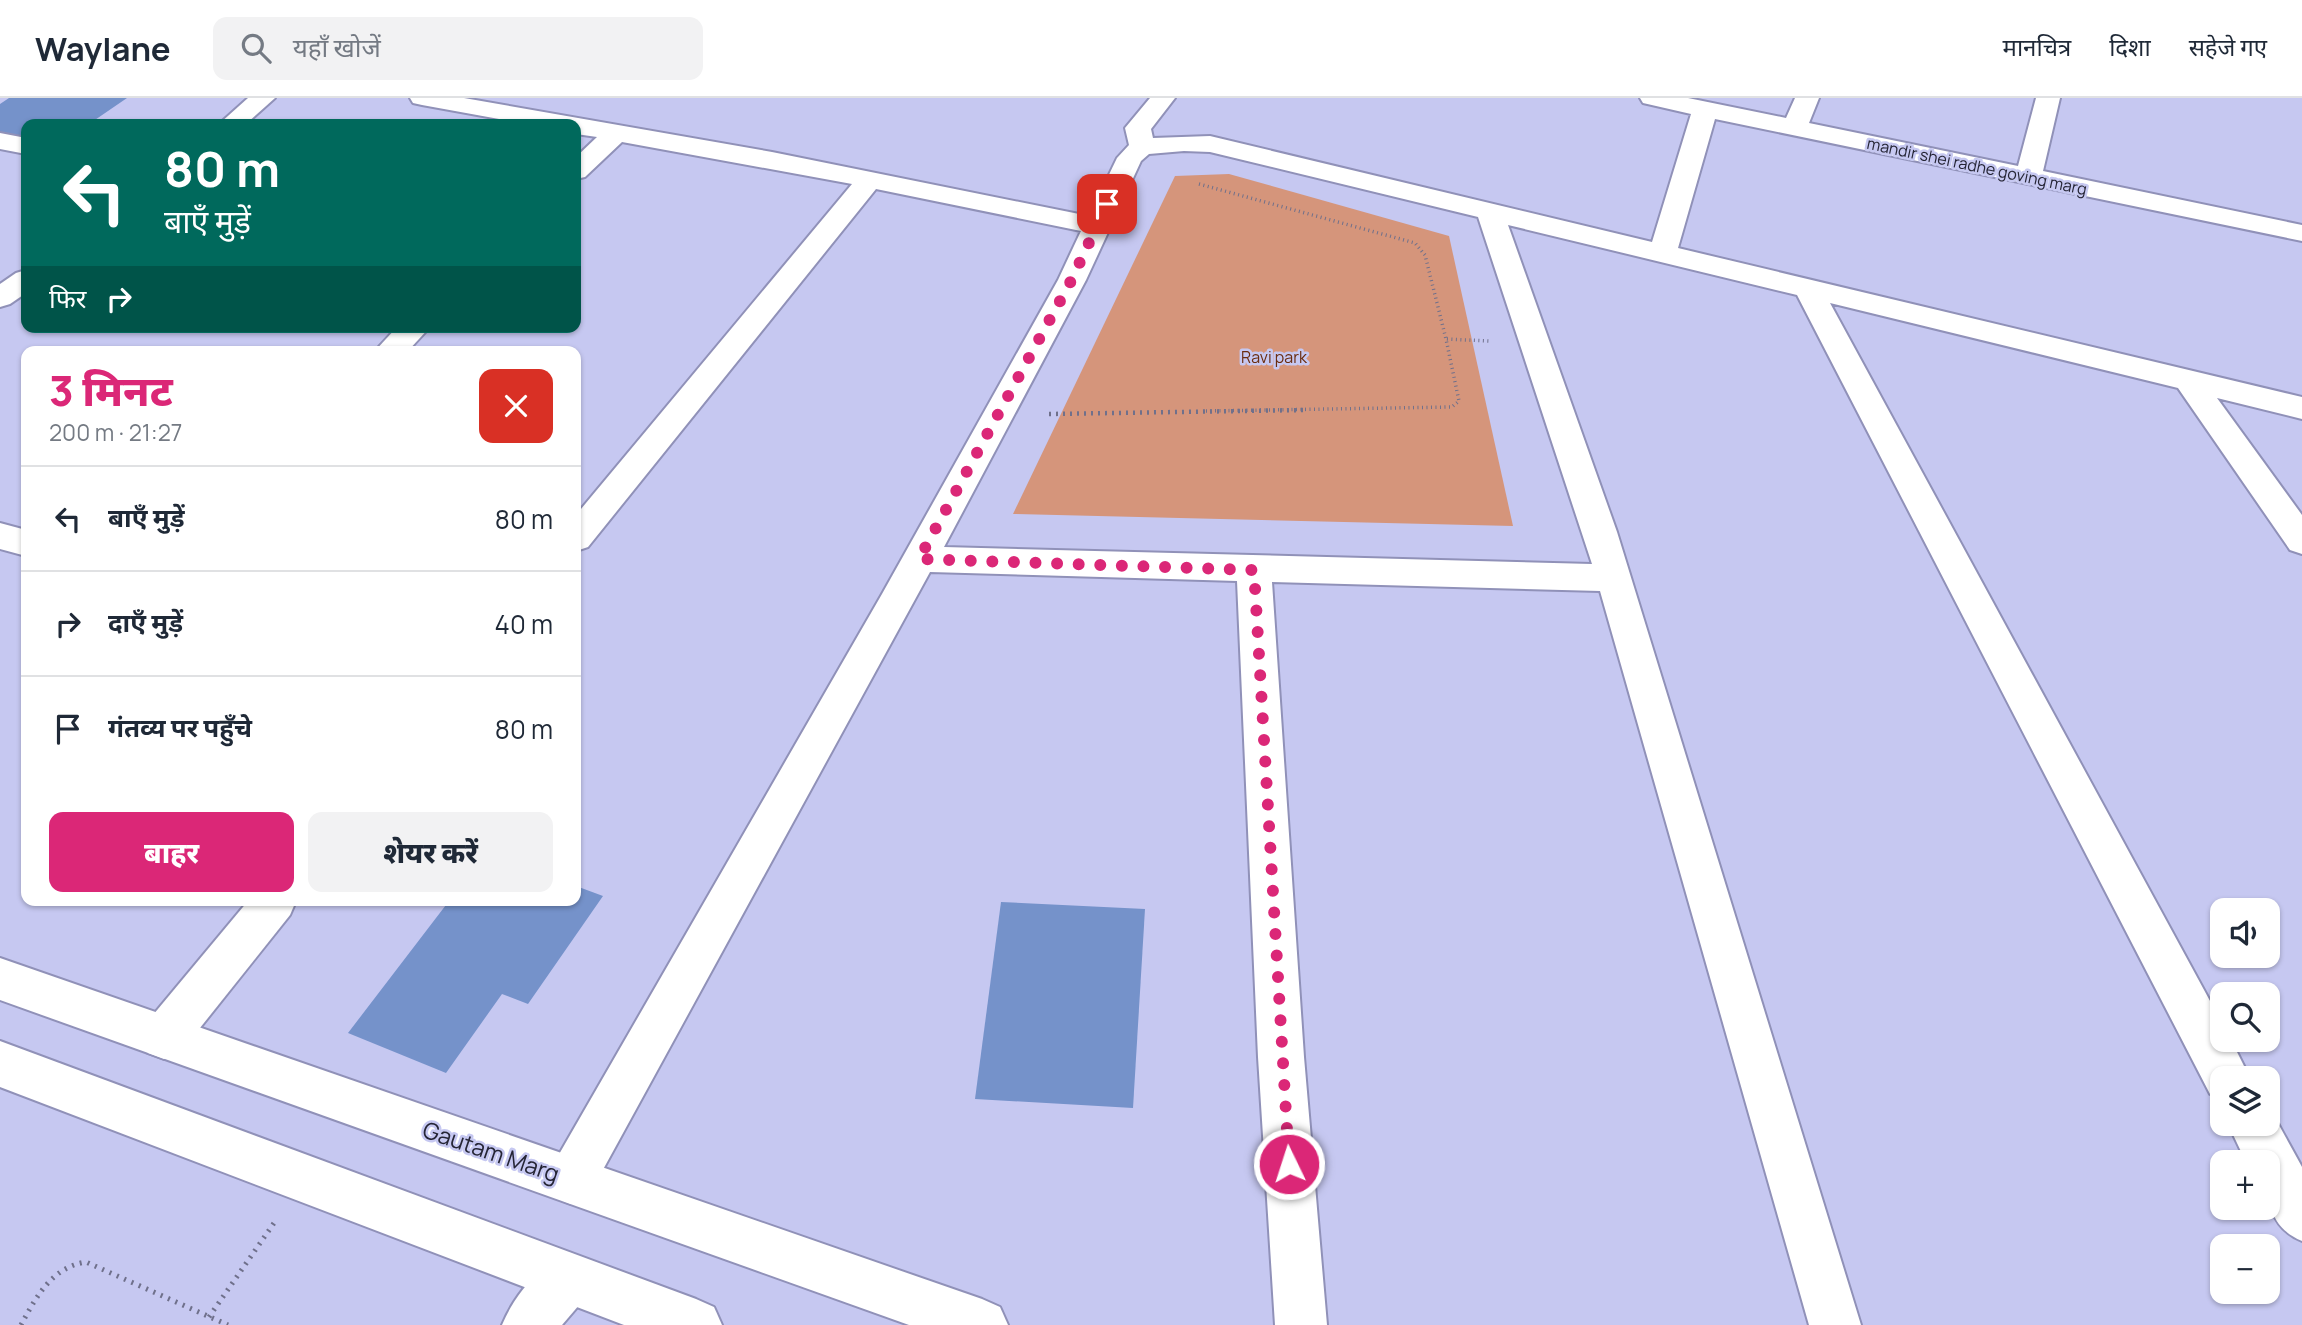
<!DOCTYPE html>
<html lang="hi">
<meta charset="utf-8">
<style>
:root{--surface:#fff;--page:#f2f2f3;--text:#1f2937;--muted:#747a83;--line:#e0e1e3;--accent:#db2777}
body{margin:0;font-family:Manrope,"Noto Sans Devanagari",sans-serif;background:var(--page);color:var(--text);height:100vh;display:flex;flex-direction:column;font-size:26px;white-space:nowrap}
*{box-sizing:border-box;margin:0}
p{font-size:23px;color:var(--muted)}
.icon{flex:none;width:38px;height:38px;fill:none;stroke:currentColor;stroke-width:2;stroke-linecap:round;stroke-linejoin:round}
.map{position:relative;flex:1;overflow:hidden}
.side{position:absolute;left:21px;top:248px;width:560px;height:560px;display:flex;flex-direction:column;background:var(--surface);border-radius:14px;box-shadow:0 2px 5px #0004}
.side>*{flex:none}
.top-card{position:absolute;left:21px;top:21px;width:560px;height:214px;border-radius:14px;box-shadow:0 2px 5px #0004;background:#00695c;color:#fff;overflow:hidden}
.controls{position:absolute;left:2210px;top:800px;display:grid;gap:14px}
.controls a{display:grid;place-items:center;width:70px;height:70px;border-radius:14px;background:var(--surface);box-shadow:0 2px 5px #0004;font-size:35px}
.pin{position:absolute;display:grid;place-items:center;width:60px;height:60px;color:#fff;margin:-30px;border-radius:14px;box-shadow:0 4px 10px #0006}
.me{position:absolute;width:77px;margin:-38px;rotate:356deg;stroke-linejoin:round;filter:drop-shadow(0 0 5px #0008)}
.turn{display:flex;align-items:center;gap:24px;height:147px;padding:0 28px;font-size:32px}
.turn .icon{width:91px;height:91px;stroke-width:2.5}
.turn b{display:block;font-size:49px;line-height:60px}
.then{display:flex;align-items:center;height:66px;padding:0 28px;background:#0003;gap:14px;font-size:26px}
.round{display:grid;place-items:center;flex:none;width:74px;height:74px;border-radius:14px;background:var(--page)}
.overview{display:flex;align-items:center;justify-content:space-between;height:119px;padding:0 28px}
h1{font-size:42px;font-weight:800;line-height:52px;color:var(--accent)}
.cta{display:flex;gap:14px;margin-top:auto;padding:14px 28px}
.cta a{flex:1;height:80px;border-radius:14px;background:var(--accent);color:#fff;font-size:28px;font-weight:800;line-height:80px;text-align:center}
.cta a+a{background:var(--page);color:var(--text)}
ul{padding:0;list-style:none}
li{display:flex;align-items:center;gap:21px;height:105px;padding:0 28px;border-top:2px solid var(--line)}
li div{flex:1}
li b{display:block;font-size:26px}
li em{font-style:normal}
header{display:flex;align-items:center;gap:42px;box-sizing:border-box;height:98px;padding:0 35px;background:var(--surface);border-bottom:2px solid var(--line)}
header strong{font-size:33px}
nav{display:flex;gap:38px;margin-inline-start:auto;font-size:24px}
.search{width:490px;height:63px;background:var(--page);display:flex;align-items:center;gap:18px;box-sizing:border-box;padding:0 24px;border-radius:14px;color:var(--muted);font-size:26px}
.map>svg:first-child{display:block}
</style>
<header>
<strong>Waylane</strong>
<div class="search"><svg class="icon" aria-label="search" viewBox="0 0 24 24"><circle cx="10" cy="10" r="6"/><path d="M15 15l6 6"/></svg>यहाँ खोजें</div>
<nav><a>मानचित्र</a><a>दिशा</a><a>सहेजे गए</a></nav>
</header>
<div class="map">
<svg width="2302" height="1227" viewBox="0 0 2302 1227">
<rect width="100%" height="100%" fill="#c6c8f1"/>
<!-- green -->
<path fill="#d5957b" d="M1229 76 1449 138 1513 428 1013 416 1175 78Z"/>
<!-- building -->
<g fill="#7592ca">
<path d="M9 0H127L89 26H26V42L0 37V6Z"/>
<path d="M576 788 603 798 528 906 502 896 446 975 348 935 449 803H576Z"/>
<path d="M1001 804 1145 811 1133 1010 975 1001Z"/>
</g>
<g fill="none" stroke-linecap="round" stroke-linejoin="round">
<defs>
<g id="minor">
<path d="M410 0H464L772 54 1089 118 1117 60 1129 47 1125 30 1150 0H1175L1151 31 1153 40 1210 38 1652 144 1691 16 1643 5 1640 0H1688L1786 20 1795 0H1819L1809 25 2018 68 2036 0H2060L2043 73 2302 127V143L1715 21 1678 150 2302 299V321L2217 300 2302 417V456L2290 452 2178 290 1830 205 2222 925V942H2231L2250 980H2222V1001L2210 996 1797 197 1508 127 1617 434 1861 1227H1809L1600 493 1272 484 1304 959 1327 1227H1275L1258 959 1237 483 930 474 588 1099 571 1106 554 1099 547 1082 554 1065 882 496 1058 182 1081 133 876 91 588 449 576 453V417L852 86 622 44 585 79 576 81V59L597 39 576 36V26H527L422 7 413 5ZM1184 53 1210 54 1478 119 1592 466 944 449 1086 182 1141 63 1149 56Z"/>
<path d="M0 35 26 40V56L0 51Z"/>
<path d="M397 229H430L407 254H374Z"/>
<path d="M0 425 26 432V458L0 451Z"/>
<path d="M248 803H296L290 817 180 955 164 961 148 955 141 939 148 923Z"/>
<path d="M2269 1009 2302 1069V1143C2266 1128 2268 1098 2268 1064H2246L2228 1026H2268Z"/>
<path d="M568 1155 586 1163 594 1181 586 1199 562 1227H502C514 1198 539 1167 568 1155Z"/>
</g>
<g id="tertiary">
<path d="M248 0H275L246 26H219Z"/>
<path d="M26 172V195L10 206 0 209V186L16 175Z"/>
<path d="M0 860 982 1201 1000 1209 1008 1227H909L0 902Z"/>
<path d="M0 943 696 1201 714 1209 722 1227H624L0 989Z"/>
</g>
</defs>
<!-- minor casing -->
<use href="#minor" stroke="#9091b8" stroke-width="4"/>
<!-- tertiary casing -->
<use href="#tertiary" stroke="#9091b8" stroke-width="4"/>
<!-- path-far2 -->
<g stroke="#6f708b" stroke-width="3.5" stroke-dasharray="1 3.5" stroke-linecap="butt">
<path d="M1199 86 1415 145 1425 157 1446 241"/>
<path d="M1206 313 1452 309 1459 303 1446 241 1489 243"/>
</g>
<!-- path-far1 -->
<path stroke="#6f708b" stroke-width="4.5" stroke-dasharray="2 5" stroke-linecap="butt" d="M1049 316 1306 312"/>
<!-- path -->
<g stroke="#6f708b" stroke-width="5" stroke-dasharray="2 6" stroke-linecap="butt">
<path d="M209 1219 274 1125"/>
<path d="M21 1227C36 1199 52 1169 86 1164L228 1227"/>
</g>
<!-- minor -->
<use href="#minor" fill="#fff" fill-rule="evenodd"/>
<!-- tertiary -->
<use href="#tertiary" fill="#fff" fill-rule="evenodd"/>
</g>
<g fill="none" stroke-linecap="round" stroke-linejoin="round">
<!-- route -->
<path stroke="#db2777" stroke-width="12" stroke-dasharray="0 21.6" d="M1107 106 1072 181 919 461 1254 472 1289 1066"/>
</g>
<g text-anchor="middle" stroke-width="5" stroke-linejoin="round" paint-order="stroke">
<!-- far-street labels -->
<g font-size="16" fill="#252535" stroke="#c6c8f1">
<text transform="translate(1977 68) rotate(12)" y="6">mandir shei radhe goving marg</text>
</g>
<!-- far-park labels -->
<g font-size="16" fill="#6a2c0f" stroke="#c6c8f1">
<text x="1274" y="265">Ravi park</text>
</g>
<!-- near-street labels -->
<g font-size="23" fill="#252535" stroke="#c6c8f1">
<text transform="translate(491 1054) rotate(19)" y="8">Gautam Marg</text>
</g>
</g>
</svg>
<div class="controls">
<a><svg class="icon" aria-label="sound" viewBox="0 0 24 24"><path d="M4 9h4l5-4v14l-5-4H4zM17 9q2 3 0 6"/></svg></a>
<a><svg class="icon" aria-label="search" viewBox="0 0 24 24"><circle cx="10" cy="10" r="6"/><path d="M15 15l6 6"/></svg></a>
<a><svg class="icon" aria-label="layers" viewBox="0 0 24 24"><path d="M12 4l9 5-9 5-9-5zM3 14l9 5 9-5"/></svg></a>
<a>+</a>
<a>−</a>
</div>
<div class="pin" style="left:1107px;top:106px;background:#d93025"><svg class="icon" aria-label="arrive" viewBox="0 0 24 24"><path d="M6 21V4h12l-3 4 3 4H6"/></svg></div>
<svg class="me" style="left:1289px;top:1066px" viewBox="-20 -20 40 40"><circle r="17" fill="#db2777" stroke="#fff" stroke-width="3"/><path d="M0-11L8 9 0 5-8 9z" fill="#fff"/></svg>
<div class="top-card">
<div class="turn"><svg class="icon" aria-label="left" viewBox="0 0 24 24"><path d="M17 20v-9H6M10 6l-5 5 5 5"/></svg><div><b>80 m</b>बाएँ मुड़ें</div></div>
<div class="then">फिर<svg class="icon" aria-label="right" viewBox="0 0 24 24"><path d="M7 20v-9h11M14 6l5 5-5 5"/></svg></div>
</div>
<section class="side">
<div class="overview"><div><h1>3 मिनट</h1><p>200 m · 21:27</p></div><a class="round" style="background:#d93025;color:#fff"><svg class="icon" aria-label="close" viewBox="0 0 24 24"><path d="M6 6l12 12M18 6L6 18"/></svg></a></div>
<ul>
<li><svg class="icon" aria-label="left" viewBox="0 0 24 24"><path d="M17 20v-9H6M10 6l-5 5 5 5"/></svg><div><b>बाएँ मुड़ें</b></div><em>80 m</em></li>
<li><svg class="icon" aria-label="right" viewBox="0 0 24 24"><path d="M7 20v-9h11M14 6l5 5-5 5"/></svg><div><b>दाएँ मुड़ें</b></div><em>40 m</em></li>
<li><svg class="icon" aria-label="arrive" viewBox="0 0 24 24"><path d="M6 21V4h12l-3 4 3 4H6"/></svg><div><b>गंतव्य पर पहुँचे</b></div><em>80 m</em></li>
</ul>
<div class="cta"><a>बाहर</a><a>शेयर करें</a></div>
</section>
</div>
